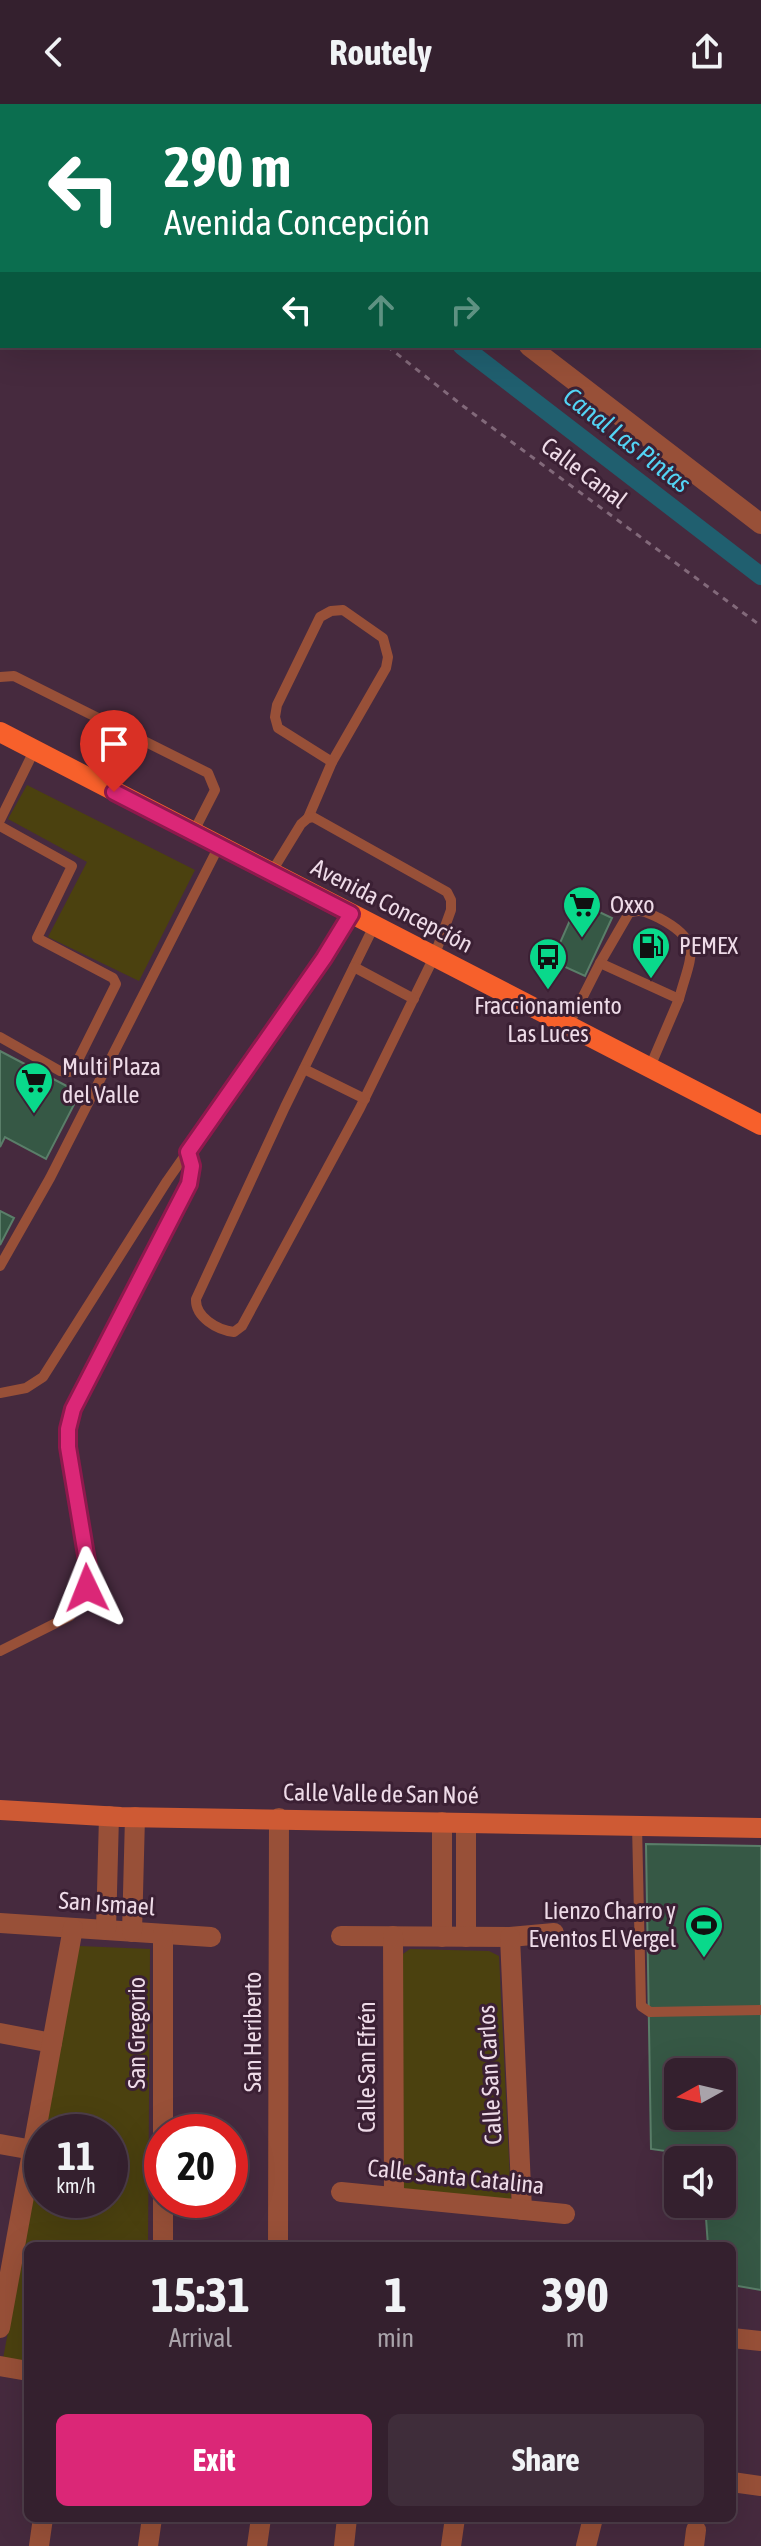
<!DOCTYPE html>
<meta charset="utf-8">
<style>
:root{--surface:#34202e;--page:#3f2d3a;--text:#f1f3f6;--muted:#a9a3aa;--line:#4e3e4a;--accent:#db2777}
body{margin:0;font-family:"Asap Condensed",sans-serif;background:var(--page);color:var(--text);height:100vh;display:flex;flex-direction:column;font-size:30px;white-space:nowrap}
*{box-sizing:border-box;margin:0}
p{font-size:26px;color:var(--muted)}
.icon{flex:none;width:44px;height:44px;fill:none;stroke:currentColor;stroke-width:2;stroke-linecap:round;stroke-linejoin:round}
.map{position:relative;flex:1;overflow:hidden}
.side{position:absolute;left:24px;top:2138px;width:712px;height:280px;display:flex;flex-direction:column;background:var(--surface);border-radius:12px;box-shadow:0 8px 32px #0002,0 0 0 2px var(--line)}
.side>*{flex:none}
.hud{position:absolute;left:0px;top:0px;width:762px;height:244px;box-shadow:0 8px 32px #0002,0 0 0 2px var(--line);background:#0b6e4f;color:#fff;overflow:hidden}
.needle{width:52px;rotate:262deg}
.controls{position:absolute;left:664px;top:1954px;display:grid;gap:16px}
.controls a{display:grid;place-items:center;width:72px;height:72px;border-radius:12px;background:var(--surface);box-shadow:0 8px 32px #0002,0 0 0 2px var(--line);font-size:40px}
.speed{position:absolute;left:24px;top:2010px;display:flex;gap:16px;font-size:40px;font-weight:700;text-align:center}
.speed>*{display:grid;place-content:center;width:104px;height:104px;border-radius:50%;background:var(--surface);box-shadow:0 8px 32px #0002,0 0 0 2px var(--line);line-height:1}
.speed small{font-size:20px;font-weight:400}
.speed .limit{border:12px solid #d22;background:#fff;color:#111}
.pin{position:absolute;display:grid;place-items:center;width:68px;height:68px;color:#fff;margin:-82px -34px;border-radius:50% 50% 50% 0;rotate:-45deg;box-shadow:0 0 8px #0007}
.pin .icon{rotate:45deg}
.me{position:absolute;width:88px;margin:-44px;rotate:358deg;stroke-linejoin:round;filter:drop-shadow(0 0 6px #0008)}
.turn{display:flex;align-items:center;gap:28px;height:168px;padding:0 32px;font-size:36px}
.turn .icon{width:104px;height:104px;stroke-width:2.5}
.turn b{display:block;font-size:56px;line-height:68px}
.lanes{display:flex;align-items:center;height:76px;padding:0 32px;background:#0003;justify-content:center;gap:40px;direction:ltr}
.lanes .off{opacity:.35}
.eta{display:flex;justify-content:space-evenly;align-items:center;height:136px;text-align:center}
.eta b{font-size:48px;font-weight:700;line-height:56px}
.primary-button{display:flex;gap:16px;margin-top:auto;padding:16px 32px}
.primary-button a{flex:1;height:92px;border-radius:12px;background:var(--accent);color:#fff;font-size:32px;font-weight:700;line-height:92px;text-align:center}
.primary-button a+a{background:var(--page);color:var(--text)}
header{display:flex;justify-content:space-between;align-items:center;height:104px;padding:0 32px;background:var(--surface);font-size:36px;font-weight:700}
.map>svg:first-child{display:block}
</style>
<header><svg class="icon" aria-label="back" viewBox="0 0 24 24"><path d="M15 5l-7 7 7 7"/></svg>Routely<svg class="icon" aria-label="share" viewBox="0 0 24 24"><path d="M12 15V3M7 8l5-5 5 5M5 13v7h14v-7"/></svg></header>
<div class="map">
<svg width="761" height="2442" viewBox="0 0 761 2442">
<rect width="100%" height="100%" fill="#462a3e"/>
<!-- green -->
<g fill="#4b410f">
<path d="M27 681 195 766 139 877 48 833 87 758 8 715Z"/>
<path d="M79 1842 150 1845 148 2142H28V2259L3 2255 42 2043V2096H110V2028H45Z"/>
<path d="M410 1845 489 1847 499 1852 511 2096 402 2085 400 1852Z"/>
</g>
<g fill="none" stroke-linecap="round" stroke-linejoin="round">
<!-- canal -->
<g stroke="#205f6f" stroke-width="18">
<path d="M147 0 149 2"/>
<path d="M462 242 761 472"/>
</g>
</g>
<!-- building -->
<g fill="#365845" stroke="#5a7e69" stroke-width="2" fill-rule="evenodd">
<path d="M578 798 612 814 585 872 552 857Z"/>
<path d="M0 947 80 989 46 1055 5 1033 0 1043Z"/>
<path d="M0 1107 14 1114 0 1141Z"/>
<path d="M646 1740 761 1742V2186L732 2181V2142H708L705 2100H722V2056H701V2052L651 2045ZM678 1968H722V2012H678Z"/>
</g>
<g fill="none" stroke-linecap="round" stroke-linejoin="round">
<!-- path -->
<g stroke="#82697a" stroke-width="3" stroke-dasharray="6 6" stroke-linecap="butt">
<path d="M186 2 188 0"/>
<path d="M387 242 463 302 761 522"/>
</g>
<!-- lane -->
<g stroke="#985038" stroke-width="10">
<path d="M409 2V0"/>
<path d="M343 506 383 534 388 553 386 564 332 658 278 624 275 613 277 601 320 513 331 507Z"/>
<path d="M0 573 14 572 208 669 215 686 193 729"/>
<path d="M308 714 332 658"/>
<path d="M0 716 34 647"/>
<path d="M0 722 72 762 37 834 113 874 116 880 74 964 69 968 60 967 0 933"/>
<path d="M271 769 301 720 308 714 313 713 447 788 451 796V806L434 853 360 1004 242 1222 234 1228C217 1226 195 1213 196 1195L285 1003 374 822"/>
<path d="M600 859 629 809C641 804 648 809 659 814 705 838 690 853 679 895"/>
<path d="M354 863 414 895"/>
<path d="M568 922 600 859 679 895 650 963"/>
<path d="M304 965 365 995"/>
<path d="M0 1162 50 1074 219 742"/>
<path d="M0 1289 26 1284 43 1273 167 1077 339 831 351 810"/>
<path d="M0 1547 70 1512 80 1500 87 1484 88 1463 68 1343V1325L73 1305 189 1080 192 1062 188 1048"/>
<path d="M637 1721 641 1902 650 1908 761 1906"/>
</g>
<!-- street -->
<g stroke="#985038" stroke-width="20">
<path d="M214 0 216 2"/>
<path d="M529 242 761 420"/>
<path d="M442 1718V1833"/>
<path d="M466 1719V1833"/>
<path d="M0 1819 211 1833"/>
<path d="M106 1826 109 1712"/>
<path d="M132 1828 135 1713"/>
<path d="M163 1830V2028"/>
<path d="M341 1832 510 1833 554 1829"/>
<path d="M393 1832 394 2093"/>
<path d="M510 1833 522 2106"/>
<path d="M0 1929 52 1939"/>
<path d="M0 2040 33 2046"/>
<path d="M341 2088 565 2110"/>
<path d="M163 2096V2142"/>
<path d="M278 2142 279 1714"/>
<path d="M0 2224 73 1824"/>
<path d="M732 2234 761 2237"/>
<path d="M0 2262 28 2267"/>
<path d="M732 2378 761 2382"/>
<path d="M39 2442 43 2414"/>
<path d="M148 2442 152 2414"/>
<path d="M257 2442 261 2414"/>
<path d="M344 2442 347 2414"/>
<path d="M451 2442 455 2414"/>
<path d="M586 2442 593 2414"/>
<path d="M694 2442 696 2426"/>
</g>
<!-- secondary -->
<path stroke="#ce5a34" stroke-width="20" d="M0 1706 121 1713 761 1724"/>
<!-- primary -->
<path stroke="#f7602b" stroke-width="20" d="M0 628 761 1021"/>
</g>
<g fill="none" stroke-linecap="round" stroke-linejoin="round">
<defs>
<path id="route" d="M87 1484 88 1463 68 1343V1325L73 1305 189 1080 192 1062 188 1048 324 854 351 810 114 688"/>
</defs>
<!-- route casing -->
<use href="#route" stroke="#8e194d" stroke-width="20"/>
<!-- route -->
<use href="#route" stroke="#db2777" stroke-width="14"/>
</g>
<!-- icons -->
<defs>
<symbol id="supermarket-pin" viewBox="-11 -11 22 30"><path d="M0 17L-7.5 6A9.5 9.5 0 1 1 7.5 6Z" fill="#09d98b" stroke="#3b2034"/><path d="M-6-5.5h2.5l.6 2H6L4.5 2H-2.5L-4.4-4H-6ZM-1.5 3.2a1.3 1.3 0 1 0 .1 0ZM3 3.2a1.3 1.3 0 1 0 .1 0Z" fill="#111"/></symbol>
<symbol id="fuel-pin" viewBox="-11 -11 22 30"><path d="M0 17L-7.5 6A9.5 9.5 0 1 1 7.5 6Z" fill="#09d98b" stroke="#3b2034"/><path d="M-5.5-6h7V0h2V4h1.3V-2.5L3-4.5l.8-.8L6-3V5H2.5V1h-1V6h-7ZM-4.2-4.7v3.2H.2V-4.7Z" fill="#111"/></symbol>
<symbol id="bus-pin" viewBox="-11 -11 22 30"><path d="M0 17L-7.5 6A9.5 9.5 0 1 1 7.5 6Z" fill="#09d98b" stroke="#3b2034"/><path d="M-5-6H5V4H4V6H2V4H-2V6H-4V4H-5ZM-3.5-4V0h7V-4ZM-3.5 1.2v1.5H-2V1.2ZM2 1.2v1.5H3.5V1.2Z" fill="#111"/></symbol>
<symbol id="stadium-pin" viewBox="-11 -11 22 30"><path d="M0 17L-7.5 6A9.5 9.5 0 1 1 7.5 6Z" fill="#09d98b" stroke="#3b2034"/><path d="M0-5a6.5 5 0 1 0 0 10a6.5 5 0 1 0 0-10ZM-3.5-1.8h7v3.6h-7Z" fill="#111"/></symbol>
</defs>
<g fill-rule="evenodd">
<use href="#supermarket-pin" x="560" y="779" width="44" height="60"/>
<use href="#fuel-pin" x="629" y="820" width="44" height="60"/>
<use href="#bus-pin" x="526" y="831" width="44" height="60"/>
<use href="#supermarket-pin" x="12" y="955" width="44" height="60"/>
<use href="#stadium-pin" x="682" y="1799" width="44" height="60"/>
</g>
<g text-anchor="middle" stroke-width="6" stroke-linejoin="round" paint-order="stroke">
<!-- street labels -->
<g font-size="24" fill="#eedbe8" stroke="#3b2034">
<text transform="translate(584 369) rotate(37)" y="8">Calle Canal</text>
<text transform="translate(392 802) rotate(27)" y="8">Avenida Concepción</text>
<text transform="translate(381 1690) rotate(1)" y="8">Calle Valle de San Noé</text>
<text transform="translate(107 1800) rotate(4)" y="8">San Ismael</text>
<text transform="translate(253 1928) rotate(-90)" y="8">San Heriberto</text>
<text transform="translate(137 1929) rotate(-90)" y="8">San Gregorio</text>
<text transform="translate(367 1963) rotate(-90)" y="8">Calle San Efrén</text>
<text transform="translate(490 1971) rotate(-93)" y="8">Calle San Carlos</text>
<text transform="translate(456 2073) rotate(6)" y="8">Calle Santa Catalina</text>
</g>
<!-- poi labels -->
<g font-size="24" fill="#eedbe8" stroke="#3b2034" text-anchor="start">
<text x="610" y="809">Oxxo</text>
<text x="679" y="850">PEMEX</text>
<text x="548" y="910" text-anchor="middle">Fraccionamiento<tspan x="548" dy="28">Las Luces</tspan></text>
<text x="62" y="971">Multi Plaza<tspan x="62" dy="28">del Valle</tspan></text>
<text x="676" y="1815" text-anchor="end">Lienzo Charro y<tspan x="676" dy="28">Eventos El Vergel</tspan></text>
</g>
<!-- water labels -->
<g font-size="26" font-style="italic" fill="#53d3f4" stroke="#3b2034">
<text transform="translate(627 336) rotate(38)" y="9">Canal Las Pintas</text>
</g>
</g>
</svg>
<div class="controls">
<a><svg class="needle" viewBox="-14 -14 28 28"><path d="M0-13l5 13h-10z" fill="#e53935"/><path d="M0 13l5-13h-10z" fill="#a9a3aa"/></svg></a>
<a><svg class="icon" aria-label="sound" viewBox="0 0 24 24"><path d="M4 9h4l5-4v14l-5-4H4zM17 9q2 3 0 6"/></svg></a>
</div>
<div class="speed"><div>11<small>km/h</small></div><div class="limit">20</div></div>
<div class="pin" style="left:114px;top:688px;background:#d93025"><svg class="icon" aria-label="arrive" viewBox="0 0 24 24"><path d="M6 21V4h12l-3 4 3 4H6"/></svg></div>
<svg class="me" style="left:87px;top:1484px" viewBox="-20 -20 40 40"><path d="M0-17L14 15 0 8-14 15z" fill="#db2777" stroke="#fff" stroke-width="4"/></svg>
<div class="hud">
<div class="turn"><svg class="icon" aria-label="left" viewBox="0 0 24 24"><path d="M17 20v-9H6M10 6l-5 5 5 5"/></svg><div><b>290 m</b>Avenida Concepción</div></div>
<div class="lanes"><svg class="icon" aria-label="left" viewBox="0 0 24 24"><path d="M17 20v-9H6M10 6l-5 5 5 5"/></svg><svg class="icon off" aria-label="ahead" viewBox="0 0 24 24"><path d="M12 20V5M6 11l6-6 6 6"/></svg><svg class="icon off" aria-label="right" viewBox="0 0 24 24"><path d="M7 20v-9h11M14 6l5 5-5 5"/></svg></div>
</div>
<section class="side">
<div class="eta">
<div><b>15:31</b><p>Arrival</p></div>
<div><b>1</b><p>min</p></div>
<div><b>390</b><p>m</p></div>
</div>
<div class="primary-button"><a>Exit</a><a>Share</a></div>
</section>
</div>
